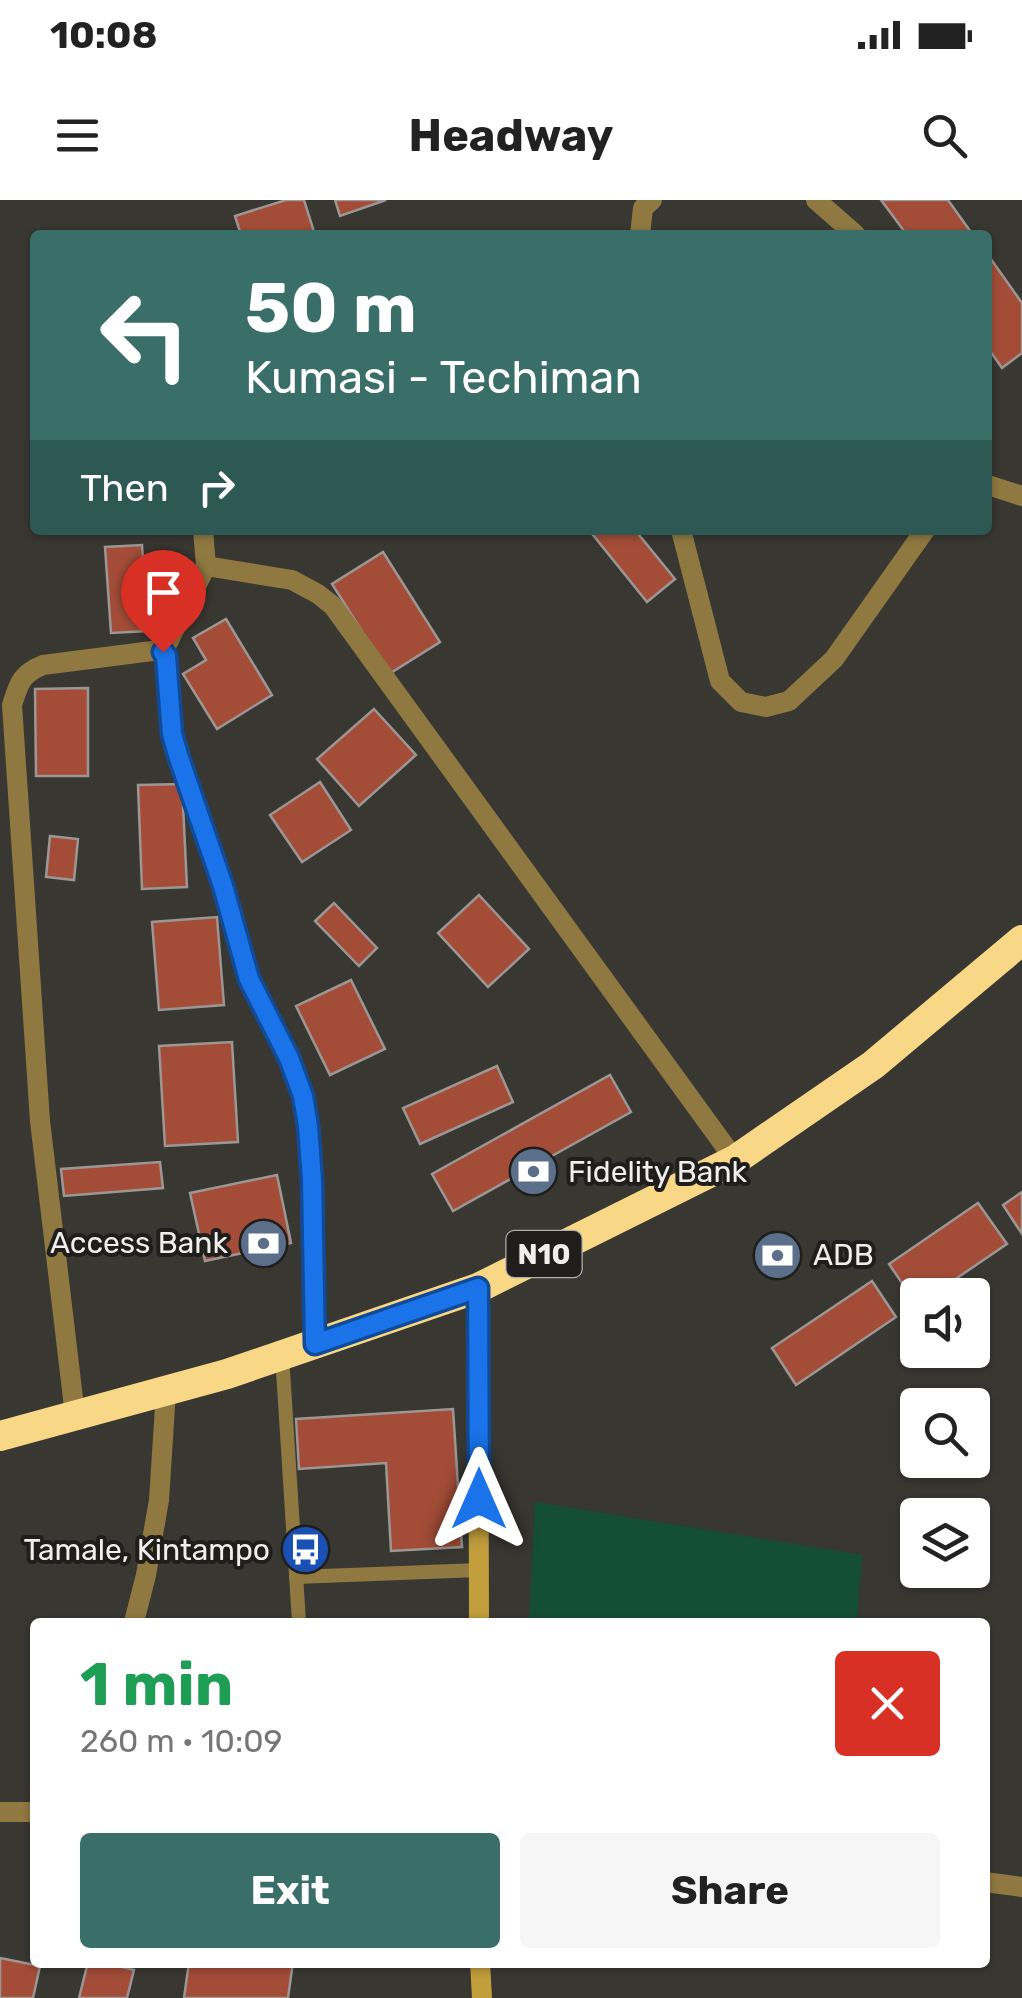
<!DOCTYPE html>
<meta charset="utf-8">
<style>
:root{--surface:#fff;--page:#f6f6f6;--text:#222;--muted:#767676;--accent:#3a6f69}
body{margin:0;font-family:Rubik,sans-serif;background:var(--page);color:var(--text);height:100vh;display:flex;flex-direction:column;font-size:38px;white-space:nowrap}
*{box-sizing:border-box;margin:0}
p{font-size:32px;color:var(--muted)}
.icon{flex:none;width:55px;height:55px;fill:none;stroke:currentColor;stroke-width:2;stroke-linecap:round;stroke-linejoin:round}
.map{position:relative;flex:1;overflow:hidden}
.drawer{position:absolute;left:30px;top:1418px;width:960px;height:350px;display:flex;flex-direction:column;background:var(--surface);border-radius:10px;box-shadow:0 2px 8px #0004}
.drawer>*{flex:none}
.guide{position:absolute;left:30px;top:30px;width:962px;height:305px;border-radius:10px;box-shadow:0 2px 8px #0004;background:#3a6f69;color:#fff;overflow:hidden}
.fabs{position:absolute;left:900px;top:1078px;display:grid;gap:20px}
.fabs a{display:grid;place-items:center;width:90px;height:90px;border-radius:10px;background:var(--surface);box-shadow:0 2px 8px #0004;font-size:50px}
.pin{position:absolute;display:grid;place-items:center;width:85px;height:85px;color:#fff;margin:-102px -42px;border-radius:50% 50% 50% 0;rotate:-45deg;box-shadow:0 0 10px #0007}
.pin .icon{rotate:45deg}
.me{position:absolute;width:110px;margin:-55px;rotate:0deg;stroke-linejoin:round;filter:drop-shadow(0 0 8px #0008)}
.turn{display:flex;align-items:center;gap:35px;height:210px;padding:0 50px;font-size:45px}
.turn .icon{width:130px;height:130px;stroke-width:2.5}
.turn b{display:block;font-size:70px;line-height:85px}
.then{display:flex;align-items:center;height:95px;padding:0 50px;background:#0003;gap:20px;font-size:38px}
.round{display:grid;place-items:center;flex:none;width:105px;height:105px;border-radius:10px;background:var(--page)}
.summary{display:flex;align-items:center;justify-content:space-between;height:170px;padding:0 50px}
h1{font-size:60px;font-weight:700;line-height:75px;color:#1e9e55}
.cta{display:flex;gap:20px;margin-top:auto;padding:20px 50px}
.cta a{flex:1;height:115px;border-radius:10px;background:var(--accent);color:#fff;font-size:40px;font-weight:700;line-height:115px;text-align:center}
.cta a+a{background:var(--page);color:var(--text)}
.status{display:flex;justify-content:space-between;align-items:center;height:70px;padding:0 50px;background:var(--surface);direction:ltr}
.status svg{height:28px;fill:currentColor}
header{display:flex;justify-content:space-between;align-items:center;height:130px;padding:0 50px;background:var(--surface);font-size:45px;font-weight:700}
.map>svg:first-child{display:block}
</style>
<div class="status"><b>10:08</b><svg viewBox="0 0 49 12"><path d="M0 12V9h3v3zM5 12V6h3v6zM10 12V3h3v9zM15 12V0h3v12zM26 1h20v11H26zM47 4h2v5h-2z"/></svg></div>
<header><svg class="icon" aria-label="menu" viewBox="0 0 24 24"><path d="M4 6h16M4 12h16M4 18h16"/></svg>Headway<svg class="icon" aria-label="search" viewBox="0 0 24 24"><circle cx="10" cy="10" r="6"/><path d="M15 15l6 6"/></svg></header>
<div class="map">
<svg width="1022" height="1798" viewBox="0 0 1022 1798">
<rect width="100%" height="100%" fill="#383732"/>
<!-- green -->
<path fill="#144f35" d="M535 1302 862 1355 857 1422H529Z"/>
<!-- building -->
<g fill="#a34d38" stroke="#9c9694" stroke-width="2.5">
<path d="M286 0H304L315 35H241L235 16Z"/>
<path d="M335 0H386L340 16Z"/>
<path d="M881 0H948L973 35H907Z"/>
<path d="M988 55 1022 103V153L1002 168 988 148Z"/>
<path d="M589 330H635L675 379 647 402Z"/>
<path d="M142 345 148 431 111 433 105 347Z"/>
<path d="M383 352 440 442 389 474 332 384Z"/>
<path d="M226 419 272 495 217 529 183 474 206 460 193 438Z"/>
<path d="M88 488V576H36L35 489Z"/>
<path d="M374 509 416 555 359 606 317 559Z"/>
<path d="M320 582 351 630 302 662 270 615Z"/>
<path d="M182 584 187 687 142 689 138 585Z"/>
<path d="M50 636 78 639 74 680 46 677Z"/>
<path d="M479 695 529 749 488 787 438 733Z"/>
<path d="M334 703 377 748 359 766 315 721Z"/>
<path d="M217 717 224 805 159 810 152 722Z"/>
<path d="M351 780 385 849 330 875 296 806Z"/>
<path d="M232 842 238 942 165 946 159 846Z"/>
<path d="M497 866 513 902 420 944 403 908Z"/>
<path d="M610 875 631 912 453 1011 432 974Z"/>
<path d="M160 962 163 988 64 996 61 969Z"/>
<path d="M277 975 291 1043 205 1061 190 993Z"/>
<path d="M1022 992V1034L1003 1005Z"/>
<path d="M978 1003 1007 1044 932 1095H918L917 1105 889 1064Z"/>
<path d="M872 1081 896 1117 796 1185 772 1148Z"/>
<path d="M453 1209 462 1347 391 1351 386 1263 299 1269 296 1219Z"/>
<path d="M0 1758 40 1766 33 1798H0Z"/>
<path d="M88 1762H103L134 1770 127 1798H79Z"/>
<path d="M189 1762H293L288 1798H184Z"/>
</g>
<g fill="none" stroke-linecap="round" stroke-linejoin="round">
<!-- lane -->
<g stroke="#907941" stroke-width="14">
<path d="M282 1155 299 1422"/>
<path d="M296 1377 479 1370"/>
</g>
<!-- street -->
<g stroke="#907941" stroke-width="20">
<path d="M816 0 856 35"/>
<path d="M640 35 643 8 652 0"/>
<path d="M988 285 1022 296"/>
<path d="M681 330 720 481 741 502 766 507 789 501 834 459 925 330"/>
<path d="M206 366 292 380 318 394 333 406 735 960"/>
<path d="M163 452 206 366 203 330"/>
<path d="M75 1215 40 921 12 505C19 483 21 474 43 465L160 450 166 456 172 533 179 558 223 686 249 779 289 858 303 896 308 925 312 980 315 1144"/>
<path d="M134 1422 146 1375 159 1300 166 1191"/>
<path d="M0 1612H35"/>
<path d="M985 1682 1022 1687"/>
</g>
<!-- secondary -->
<g stroke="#c29e3c" stroke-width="20">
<path d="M478 1088 479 1422"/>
<path d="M480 1762 482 1798"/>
</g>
<!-- highway -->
<path stroke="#f8d786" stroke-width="30" d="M0 1236 227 1174 478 1088 735 960 873 865 1022 740"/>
</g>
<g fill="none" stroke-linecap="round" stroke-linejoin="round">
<defs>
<path id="route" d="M163 452 166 456 172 534 179 558 223 686 249 779 289 858 303 896 308 926 312 980 315 1144 478 1088 479 1299"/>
</defs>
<!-- route casing -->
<use href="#route" stroke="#114b97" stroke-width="25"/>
<!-- route -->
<use href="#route" stroke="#1a73e8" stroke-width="18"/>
</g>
<!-- icons -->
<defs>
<symbol id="bank-disc" viewBox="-11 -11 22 22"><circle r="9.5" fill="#5c6f8a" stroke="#1f1e1c"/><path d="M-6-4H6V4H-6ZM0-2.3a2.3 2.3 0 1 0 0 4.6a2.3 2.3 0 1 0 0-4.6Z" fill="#fff"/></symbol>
<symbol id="bus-disc" viewBox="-11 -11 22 22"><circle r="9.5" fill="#1a4fb4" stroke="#1f1e1c"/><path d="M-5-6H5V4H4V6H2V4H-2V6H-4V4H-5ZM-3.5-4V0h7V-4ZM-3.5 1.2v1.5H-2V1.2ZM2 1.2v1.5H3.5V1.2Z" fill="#fff"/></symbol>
</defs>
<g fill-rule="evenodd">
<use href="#bank-disc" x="506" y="944" width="55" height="55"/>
<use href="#bank-disc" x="236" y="1016" width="55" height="55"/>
<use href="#bank-disc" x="750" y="1028" width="55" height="55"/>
<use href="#bus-disc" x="278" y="1322" width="55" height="55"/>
</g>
<g text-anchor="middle" stroke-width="8" stroke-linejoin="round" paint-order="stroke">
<!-- shield labels -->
<rect fill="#1f1e1c" stroke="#b1b0ae" stroke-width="2.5" x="506.5" y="1031" width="75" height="46" rx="8"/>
<g font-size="28" font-weight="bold" fill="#f0efec">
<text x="544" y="1064">N10</text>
</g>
<!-- poi labels -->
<g font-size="30" fill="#f0efec" stroke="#1f1e1c" text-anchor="start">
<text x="568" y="982">Fidelity Bank</text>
<text x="228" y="1053" text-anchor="end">Access Bank</text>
<text x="813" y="1065">ADB</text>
<text x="270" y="1360" text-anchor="end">Tamale, Kintampo</text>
</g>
</g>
</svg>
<div class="fabs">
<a><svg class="icon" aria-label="sound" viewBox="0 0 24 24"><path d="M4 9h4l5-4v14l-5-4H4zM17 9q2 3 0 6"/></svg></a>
<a><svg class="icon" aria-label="search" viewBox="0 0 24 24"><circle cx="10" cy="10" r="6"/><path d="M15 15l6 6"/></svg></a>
<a><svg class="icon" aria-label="layers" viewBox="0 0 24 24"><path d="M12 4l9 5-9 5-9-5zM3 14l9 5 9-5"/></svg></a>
</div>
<div class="pin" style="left:163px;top:452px;background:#d93025"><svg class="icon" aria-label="arrive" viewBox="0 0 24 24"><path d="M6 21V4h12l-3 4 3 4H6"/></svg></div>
<svg class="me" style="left:479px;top:1299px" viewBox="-20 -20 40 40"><path d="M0-17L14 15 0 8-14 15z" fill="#1a73e8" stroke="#fff" stroke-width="4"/></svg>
<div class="guide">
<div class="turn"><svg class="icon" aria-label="left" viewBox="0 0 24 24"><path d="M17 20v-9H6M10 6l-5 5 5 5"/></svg><div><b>50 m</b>Kumasi - Techiman</div></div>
<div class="then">Then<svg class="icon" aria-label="right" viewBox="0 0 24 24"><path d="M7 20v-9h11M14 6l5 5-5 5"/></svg></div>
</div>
<section class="drawer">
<div class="summary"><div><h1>1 min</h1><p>260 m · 10:09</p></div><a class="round" style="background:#d93025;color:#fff"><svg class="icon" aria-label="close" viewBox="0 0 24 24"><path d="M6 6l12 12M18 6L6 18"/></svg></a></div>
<div class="cta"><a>Exit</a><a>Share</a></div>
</section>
</div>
